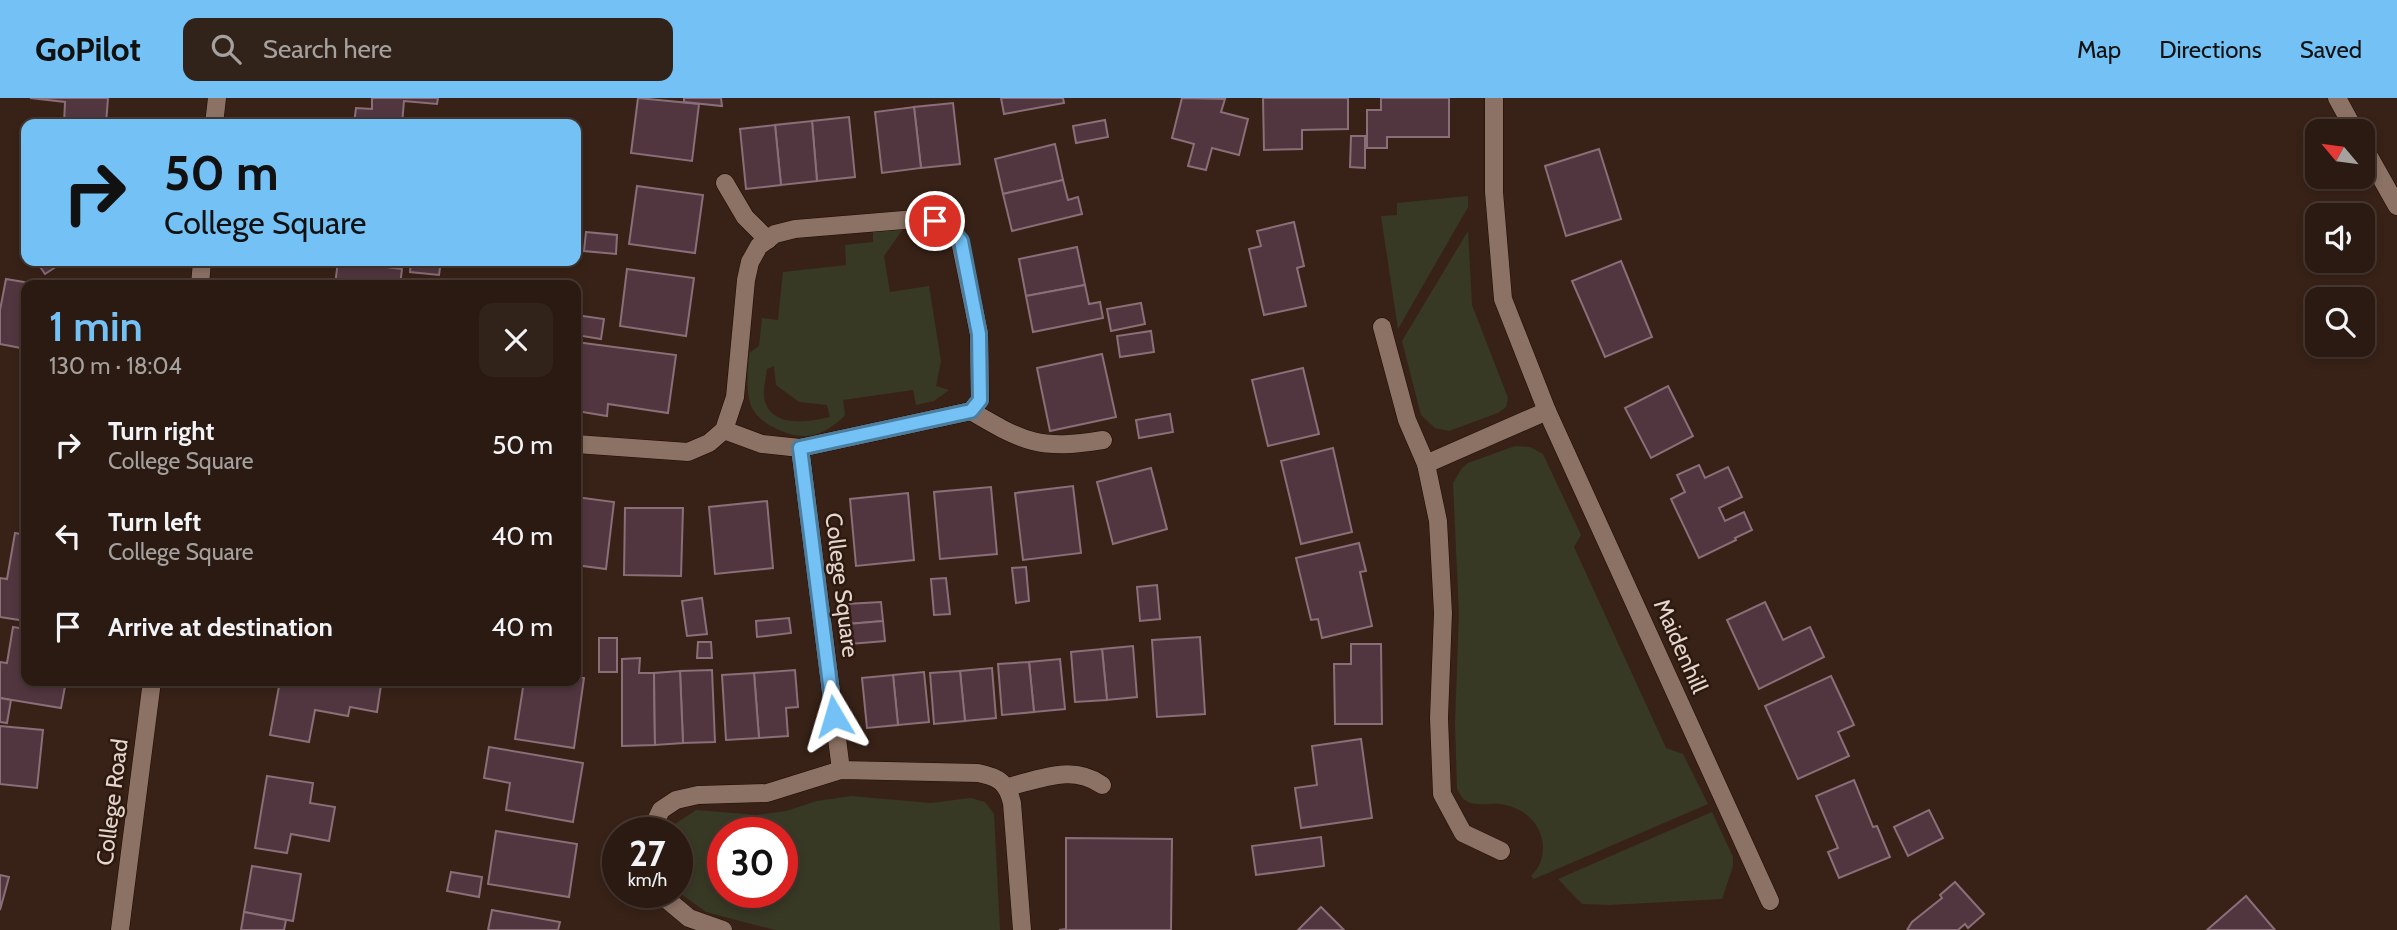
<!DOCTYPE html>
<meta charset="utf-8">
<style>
:root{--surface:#2a1a11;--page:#32231a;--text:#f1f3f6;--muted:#a5a19f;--line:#463831;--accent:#73c1f5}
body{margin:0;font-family:Cabin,sans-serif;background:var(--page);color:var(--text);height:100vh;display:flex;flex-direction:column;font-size:26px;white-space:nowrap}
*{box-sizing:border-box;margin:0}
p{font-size:23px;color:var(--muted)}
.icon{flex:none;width:38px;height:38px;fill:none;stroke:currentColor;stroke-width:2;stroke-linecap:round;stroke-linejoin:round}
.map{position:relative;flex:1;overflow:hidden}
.sheet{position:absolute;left:21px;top:182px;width:560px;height:406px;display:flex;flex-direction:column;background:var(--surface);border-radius:14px;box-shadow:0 4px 10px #0003,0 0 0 2px var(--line)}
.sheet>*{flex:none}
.guide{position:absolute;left:21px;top:21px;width:560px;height:147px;border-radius:14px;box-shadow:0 4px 10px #0003,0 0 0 2px var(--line);background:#73c1f5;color:#111;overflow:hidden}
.needle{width:46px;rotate:299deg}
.buttons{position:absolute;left:2305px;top:21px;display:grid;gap:14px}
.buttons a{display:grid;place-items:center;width:70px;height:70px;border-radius:14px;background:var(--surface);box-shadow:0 4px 10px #0003,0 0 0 2px var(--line);font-size:35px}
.speed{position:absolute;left:602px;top:719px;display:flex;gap:14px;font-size:35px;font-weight:700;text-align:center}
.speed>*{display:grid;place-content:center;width:91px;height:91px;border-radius:50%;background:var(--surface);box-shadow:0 4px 10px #0003,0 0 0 2px var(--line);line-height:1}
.speed small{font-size:18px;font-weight:400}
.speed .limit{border:10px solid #d22;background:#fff;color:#111}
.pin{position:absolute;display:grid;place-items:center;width:60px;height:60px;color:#fff;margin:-30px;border:4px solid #fff;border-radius:50%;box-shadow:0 2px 7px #0007}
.me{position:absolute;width:77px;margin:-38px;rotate:353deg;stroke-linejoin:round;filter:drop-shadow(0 0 5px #0008)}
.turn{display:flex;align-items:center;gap:24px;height:147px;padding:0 28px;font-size:32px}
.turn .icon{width:91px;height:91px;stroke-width:2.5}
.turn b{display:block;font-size:49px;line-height:60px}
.round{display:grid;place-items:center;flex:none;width:74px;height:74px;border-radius:14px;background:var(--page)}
.overview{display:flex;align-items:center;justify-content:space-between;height:119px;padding:0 28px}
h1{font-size:42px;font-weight:600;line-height:52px;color:var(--accent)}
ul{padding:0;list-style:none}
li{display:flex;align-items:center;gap:21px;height:91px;padding:0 28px}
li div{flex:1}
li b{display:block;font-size:26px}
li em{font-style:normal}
header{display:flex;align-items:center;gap:42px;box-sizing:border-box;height:98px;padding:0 35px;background:var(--accent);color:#111}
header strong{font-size:33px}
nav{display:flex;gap:38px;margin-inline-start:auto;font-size:24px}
.search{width:490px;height:63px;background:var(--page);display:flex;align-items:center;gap:18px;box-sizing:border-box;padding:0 24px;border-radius:14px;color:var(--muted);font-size:26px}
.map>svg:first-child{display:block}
</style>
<header>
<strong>GoPilot</strong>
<div class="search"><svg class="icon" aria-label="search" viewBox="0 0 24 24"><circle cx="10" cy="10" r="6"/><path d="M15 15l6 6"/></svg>Search here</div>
<nav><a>Map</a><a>Directions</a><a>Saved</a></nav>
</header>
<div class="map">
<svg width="2397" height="832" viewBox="0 0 2397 832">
<rect width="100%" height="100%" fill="#382217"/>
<!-- green -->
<g fill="#373925" fill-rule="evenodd">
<path d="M1468 98V109L1398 231 1381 118 1397 117V105Z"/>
<path d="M903 131 884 158 890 194 929 188 941 263 936 288 949 292 934 303 916 307 913 292 843 302 845 317C822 341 800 344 771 328 764 324 756 318 752 310 745 294 748 272 749 255L759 248 762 220 778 222 783 174 846 167 845 147 873 144V134ZM774 268 776 287 799 304 827 307 830 319C809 324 769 331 764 299 763 291 766 280 767 271Z"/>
<path d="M1468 133 1472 207 1508 300 1506 309 1498 315 1449 333 1435 330 1421 317 1402 243Z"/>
<path d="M1515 348 1530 349 1543 356 1581 437 1574 449 1666 650 1683 656 1708 706 1534 781 1531 778C1540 769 1543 760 1543 748 1541 724 1523 709 1500 706 1490 705 1476 708 1468 704 1462 701 1460 696 1457 691L1455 626 1459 516 1453 385 1462 370 1468 365Z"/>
<path d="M851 698 931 705 970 700 985 704 994 716 1000 832H775L706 814 677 793V735H671L675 726 696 712 757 717 786 713 817 703ZM782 735V794H723V735Z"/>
<path d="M1712 714 1733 759V768L1722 801 1609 807 1582 806 1558 781Z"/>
</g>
<!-- building -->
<g fill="#51363f" stroke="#8a6e78" stroke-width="2">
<path d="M30 0H108L106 26H64L65 4Z"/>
<path d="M372 0H438L437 6 404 3 402 26H354L356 10 372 11Z"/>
<path d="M638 0 699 6 692 63 631 55Z"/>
<path d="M684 0H721L722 8 684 4Z"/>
<path d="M1001 0H1063L1064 5 1004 16Z"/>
<path d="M1182 0 1225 1 1221 14 1248 21 1239 57 1212 50 1206 72 1188 68 1194 46 1172 40Z"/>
<path d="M1263 0H1348V31L1302 32V51L1264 52Z"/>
<path d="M1381 0H1449V39H1387V50H1367V12H1381Z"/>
<path d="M953 5 960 66 921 70 914 9Z"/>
<path d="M914 9 921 70 882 75 875 14Z"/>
<path d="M849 19 855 79 817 83 812 23Z"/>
<path d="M1105 22 1108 39 1076 45 1073 28Z"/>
<path d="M812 23 817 83 781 87 775 27Z"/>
<path d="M775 27 781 87 746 91 740 31Z"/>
<path d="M1351 38H1365V70L1350 69Z"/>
<path d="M1055 46 1063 82 1003 96 995 61Z"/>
<path d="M1599 51 1621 121 1566 138 1545 68Z"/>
<path d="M1063 82 1068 102 1078 99 1082 116 1012 133 1003 96Z"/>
<path d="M637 88 703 97 695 155 629 146Z"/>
<path d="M1294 124 1304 168 1297 170 1306 208 1264 217 1249 151 1261 148 1257 133Z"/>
<path d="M586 134 617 137 616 156 584 153Z"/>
<path d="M1077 149 1085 187 1026 198 1019 161Z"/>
<path d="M36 163H61L62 165 45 176Z"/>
<path d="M338 163 402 171 400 187 382 185V187H335Z"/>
<path d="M411 163H441L439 177 410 174Z"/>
<path d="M1621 163 1652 239 1605 259 1572 183Z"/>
<path d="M627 171 694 180 686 238 620 228Z"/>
<path d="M6 181 42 187H26V251L0 246V212Z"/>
<path d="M1085 187 1089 206 1100 204 1103 220 1033 234 1026 198Z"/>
<path d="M1141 205 1145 226 1111 233 1107 211Z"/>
<path d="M576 217 604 221 601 241 576 237Z"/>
<path d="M1151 233 1154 254 1120 259 1117 238Z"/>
<path d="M576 244 676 257 668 315 608 306 607 318 576 313Z"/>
<path d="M1102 256 1116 319 1050 333 1037 270Z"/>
<path d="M1303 270 1319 336 1268 348 1252 282Z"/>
<path d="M1668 288 1693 338 1651 360 1625 310Z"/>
<path d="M1170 316 1173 334 1139 340 1136 322Z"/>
<path d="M1333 350 1352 434 1301 446 1281 363Z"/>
<path d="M1699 367 1705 380 1728 369 1742 399 1719 410 1725 423 1744 414 1752 432 1735 440 1736 442 1699 460 1671 401 1685 394 1677 377Z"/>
<path d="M1151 370 1167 431 1113 446 1097 384Z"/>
<path d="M1073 388 1081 455 1023 462 1015 395Z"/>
<path d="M991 389 997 456 940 461 934 394Z"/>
<path d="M908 395 914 462 856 468 850 401Z"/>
<path d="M576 399 614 404 606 471 576 467Z"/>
<path d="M767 403 773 470 715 476 709 409Z"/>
<path d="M625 410H683L681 478 624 477Z"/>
<path d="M15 435 26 437V523L0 519V480L7 481Z"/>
<path d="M1359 445 1366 473 1360 474 1372 528 1322 540 1318 521 1311 522 1296 460Z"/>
<path d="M1026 469 1029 503 1016 505 1012 470Z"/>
<path d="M946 480 950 516 934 517 931 481Z"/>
<path d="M1157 487 1160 521 1140 523 1137 489Z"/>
<path d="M702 500 707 536 687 538 682 503Z"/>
<path d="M881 504 883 523 848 526 846 506Z"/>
<path d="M1765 504 1783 542 1810 529 1824 559 1759 591 1727 522Z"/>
<path d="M789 520 791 535 757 539 756 523Z"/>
<path d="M883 523 885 543 850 546 848 526Z"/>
<path d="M13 529 26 531V583H66L61 610 0 600V564L7 565Z"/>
<path d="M1200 539 1205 616 1157 619 1152 542Z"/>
<rect x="599" y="540" width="18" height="34"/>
<path d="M698 544H711L712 560H697Z"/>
<path d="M1351 546H1381L1382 626H1335L1334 566H1351Z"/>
<path d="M1133 548 1137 599 1107 602 1102 551Z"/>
<path d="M1102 551 1107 602 1075 604 1071 554Z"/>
<path d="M640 560 639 575H654L655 647 622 648V561Z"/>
<path d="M1060 561 1065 611 1034 614 1029 564Z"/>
<path d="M1029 564 1034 614 1002 617 998 566Z"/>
<path d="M992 570 996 620 965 623 960 573Z"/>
<path d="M712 572 715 644 683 645 680 573Z"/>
<path d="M795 572 798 609 786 610 788 638 759 640 754 575Z"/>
<path d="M680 573 683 645 655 647 654 575Z"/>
<path d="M960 573 965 623 934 626 930 575Z"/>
<path d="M924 574 929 624 898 627 893 577Z"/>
<path d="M754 575 759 640 726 642 722 577Z"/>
<path d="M893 577 898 627 867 630 862 580Z"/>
<path d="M1831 578 1854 627 1838 634 1849 658 1798 681 1765 608Z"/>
<path d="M576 579 584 580 574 650 515 641 524 583 544 588 545 583H576Z"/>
<path d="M280 583H356L381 587 377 614 350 609 348 618 315 612 309 644 270 637Z"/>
<path d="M0 600 11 602 7 625 0 624Z"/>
<path d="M0 628 43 632 37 690 0 686Z"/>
<path d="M1361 641 1372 720 1301 730 1295 690 1317 687 1312 648Z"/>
<path d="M489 649 583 665 573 724 506 712 510 685 484 680Z"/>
<path d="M267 678 313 685 310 705 335 709 329 743 291 736 287 755 255 750Z"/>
<path d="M1854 682 1873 729 1877 728 1890 759 1839 780 1828 754 1838 750 1816 698Z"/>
<path d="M1929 712 1943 740 1908 758 1894 729Z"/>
<path d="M496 733 577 746 569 799 488 786Z"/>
<path d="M1321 739 1324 768 1256 777 1252 748Z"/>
<path d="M1066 740 1172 741 1171 832H1059L1066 831Z"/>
<path d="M252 768 301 776 293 823 244 814Z"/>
<path d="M451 774 482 779 479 799 447 793Z"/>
<path d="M0 777 9 779 0 812Z"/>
<path d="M1955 784 1984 816 1968 830 1965 826 1958 832H1907L1912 824 1942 800 1940 797Z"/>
<path d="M2246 798 2275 832H2207Z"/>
<path d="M1321 809 1344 832H1298Z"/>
<path d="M492 812 560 824 558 832H488Z"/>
<path d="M244 814 286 822 284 832H241Z"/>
</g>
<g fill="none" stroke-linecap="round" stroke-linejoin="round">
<defs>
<path id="service" d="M725 85 745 119 768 142"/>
<g id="minor">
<path d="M1494 0V94L1503 201 1547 313 1770 803"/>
<path d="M1382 229 1407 322 1426 366 1438 423 1443 515 1439 620 1442 696 1463 735 1501 753"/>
<path d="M971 313C1025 345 1040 352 1103 342"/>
<path d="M576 346 688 354 709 345 724 332 735 299 746 182 750 164 759 148 775 136 795 131 916 121C936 123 948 127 960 143L979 236 980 302 971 313 800 350 762 346 724 332"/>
<path d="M800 350 841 672"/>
<path d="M1426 366 1547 313"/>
<path d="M1008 689C1040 681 1072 666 1102 687"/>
<path d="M650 735 661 712 676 702 698 697 767 695 841 672 978 675C998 679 1007 684 1012 705L1022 832"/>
<path d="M658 794 689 820 723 832"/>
</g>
<g id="secondary">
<path d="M2337 0 2355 33"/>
<path d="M214 26 217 0"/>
<path d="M2362 46 2397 108"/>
<path d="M200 187 202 163"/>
<path d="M120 832 152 583"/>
</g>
</defs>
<!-- service casing -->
<use href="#service" stroke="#1e0b03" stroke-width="19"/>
<!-- minor casing -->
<use href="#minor" stroke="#1e0b03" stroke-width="19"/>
<!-- secondary casing -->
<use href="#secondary" stroke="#1e0b03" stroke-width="19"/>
<!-- service -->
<use href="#service" stroke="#8c7265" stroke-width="18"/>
<!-- minor -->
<use href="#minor" stroke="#8c7265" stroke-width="18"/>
<!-- secondary -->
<use href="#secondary" stroke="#8c7265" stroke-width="18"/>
</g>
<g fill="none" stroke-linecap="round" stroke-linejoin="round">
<defs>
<path id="route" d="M834 618 800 350 971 313 980 302 979 236 961 143 951 131 935 123"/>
</defs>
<!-- route casing -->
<use href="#route" stroke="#4b7d9f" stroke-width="18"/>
<!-- route -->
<use href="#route" stroke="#73c1f5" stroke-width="12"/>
</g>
<g text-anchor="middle" stroke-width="5" stroke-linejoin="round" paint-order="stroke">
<!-- street labels -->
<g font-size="23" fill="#e4d5ce" stroke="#2d190e">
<text transform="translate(842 487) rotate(83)" y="8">College Square</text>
<text transform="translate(1681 548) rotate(66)" y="8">Maidenhill</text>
<text transform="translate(112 704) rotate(-83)" y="8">College Road</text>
</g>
</g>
</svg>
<div class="buttons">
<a><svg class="needle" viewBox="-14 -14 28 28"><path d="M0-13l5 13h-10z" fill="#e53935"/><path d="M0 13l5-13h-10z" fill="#a5a19f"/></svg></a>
<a><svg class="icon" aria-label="sound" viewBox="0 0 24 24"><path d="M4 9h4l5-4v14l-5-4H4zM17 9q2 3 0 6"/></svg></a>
<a><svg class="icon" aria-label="search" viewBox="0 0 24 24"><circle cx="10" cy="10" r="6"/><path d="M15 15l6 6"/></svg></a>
</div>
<div class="speed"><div>27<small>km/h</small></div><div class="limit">30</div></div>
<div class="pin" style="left:935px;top:123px;background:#d93025"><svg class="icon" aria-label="arrive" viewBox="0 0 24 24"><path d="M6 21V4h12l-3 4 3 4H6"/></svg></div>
<svg class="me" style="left:834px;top:618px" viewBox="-20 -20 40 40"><path d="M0-17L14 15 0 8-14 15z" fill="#73c1f5" stroke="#fff" stroke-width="4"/></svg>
<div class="guide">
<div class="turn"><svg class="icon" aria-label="right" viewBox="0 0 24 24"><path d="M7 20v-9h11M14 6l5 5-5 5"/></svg><div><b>50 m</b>College Square</div></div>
</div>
<section class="sheet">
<div class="overview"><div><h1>1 min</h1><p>130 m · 18:04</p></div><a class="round"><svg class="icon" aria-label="close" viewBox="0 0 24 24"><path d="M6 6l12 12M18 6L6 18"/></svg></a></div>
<ul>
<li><svg class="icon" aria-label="right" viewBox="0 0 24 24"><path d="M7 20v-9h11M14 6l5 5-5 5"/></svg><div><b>Turn right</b><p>College Square</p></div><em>50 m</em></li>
<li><svg class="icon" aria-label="left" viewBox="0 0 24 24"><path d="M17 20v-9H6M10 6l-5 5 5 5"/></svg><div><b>Turn left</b><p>College Square</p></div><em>40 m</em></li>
<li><svg class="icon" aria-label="arrive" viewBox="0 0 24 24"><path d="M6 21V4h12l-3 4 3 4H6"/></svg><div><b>Arrive at destination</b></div><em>40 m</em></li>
</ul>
</section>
</div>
